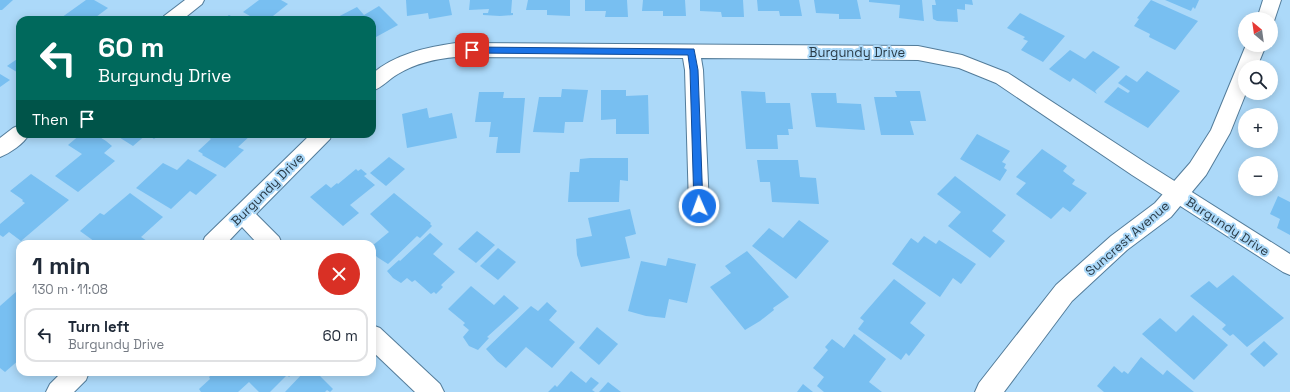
<!DOCTYPE html>
<meta charset="utf-8">
<style>
:root{--surface:#fff;--page:#f2f2f3;--text:#1f2937;--muted:#747a83;--line:#e0e1e3}
body{margin:0;font-family:"Space Grotesk",sans-serif;background:var(--page);color:var(--text);height:100vh;display:flex;flex-direction:column;font-size:15px;white-space:nowrap}
*{box-sizing:border-box;margin:0}
p{font-size:13px;color:var(--muted)}
.icon{flex:none;width:22px;height:22px;fill:none;stroke:currentColor;stroke-width:2;stroke-linecap:round;stroke-linejoin:round}
.map{position:relative;flex:1;overflow:hidden}
.side{position:absolute;left:16px;top:240px;width:360px;height:136px;display:flex;flex-direction:column;background:var(--surface);border-radius:12px;box-shadow:0 2px 10px #0003}
.side>*{flex:none}
.guide{position:absolute;left:16px;top:16px;width:360px;height:122px;border-radius:12px;box-shadow:0 2px 10px #0003;background:#00695c;color:#fff;overflow:hidden}
.needle{width:26px;rotate:331deg}
.fabs{position:absolute;left:1238px;top:12px;display:grid;gap:8px}
.fabs a{display:grid;place-items:center;width:40px;height:40px;border-radius:50%;background:var(--surface);box-shadow:0 2px 10px #0003;font-size:20px}
.pin{position:absolute;display:grid;place-items:center;width:34px;height:34px;color:#fff;margin:-17px;border-radius:8px;box-shadow:0 2px 6px #0006}
.me{position:absolute;width:44px;margin:-22px;rotate:358deg;stroke-linejoin:round;filter:drop-shadow(0 0 3px #0008)}
.turn{display:flex;align-items:center;gap:14px;height:84px;padding:0 16px;font-size:18px}
.turn .icon{width:52px;height:52px;stroke-width:2.5}
.turn b{display:block;font-size:28px;line-height:34px}
.then{display:flex;align-items:center;height:38px;padding:0 16px;background:#0003;gap:8px;font-size:15px}
.round{display:grid;place-items:center;flex:none;width:42px;height:42px;border-radius:21px;background:var(--page)}
.headline{display:flex;align-items:center;justify-content:space-between;height:68px;padding:0 16px}
h1{font-size:24px;font-weight:600;line-height:30px}
ul{padding:0;list-style:none}
li{display:flex;align-items:center;gap:12px;height:54px;margin:0 8px 6px;padding:0 8px;border:2px solid var(--line);border-radius:12px}
li div{flex:1}
li b{display:block;font-size:15px}
li em{font-style:normal}
.map>svg:first-child{display:block}
</style>
<div class="map">
<svg width="1290" height="392" viewBox="0 0 1290 392">
<rect width="100%" height="100%" fill="#acd9f9"/>
<!-- building -->
<g fill="#78bff1">
<path d="M0 0H13L2 10H0Z"/>
<path d="M86 0H94L108 8 92 20H58Z"/>
<path d="M259 0H281L288 4 268 20H257L243 12Z"/>
<path d="M406 0H449L452 15 429 19 428 13 407 16Z"/>
<path d="M470 0H512L511 13H513V15L500 16 483 15V13H488L489 9 469 10Z"/>
<path d="M528 0H570V16L547 15V10H526Z"/>
<path d="M585 0H627L628 17H605L606 11H585Z"/>
<path d="M643 0H685L686 16H663V11H642Z"/>
<path d="M700 0H743L744 17H722L721 12 700 11Z"/>
<path d="M757 0H799L802 16H780L779 11H758Z"/>
<path d="M814 0H857L861 19H839V14L816 13Z"/>
<path d="M869 0H922L924 21 899 18 900 5 869 2Z"/>
<path d="M935 0H972L973 5 965 4V10L957 9 958 22 937 21 933 19 932 5H936Z"/>
<path d="M1151 0 1198 21 1175 50 1149 37 1150 34 1134 26 1139 19 1137 18Z"/>
<path d="M1165 0H1199L1195 9 1193 7 1191 11Z"/>
<path d="M379 6 398 25 376 37 372 33V20H332L357 7 364 15Z"/>
<path d="M1020 13 1065 36 1043 62 1021 50 1028 41 1023 39 1025 37 1007 28Z"/>
<path d="M229 15 239 20H222Z"/>
<path d="M1070 50 1085 59 1093 51 1120 67 1095 91 1097 94 1073 78 1070 82 1049 69Z"/>
<path d="M20 57V74L7 66Z"/>
<path d="M1147 71 1180 91 1148 128 1104 102 1118 87 1128 93 1130 91 1118 83 1126 75 1137 82Z"/>
<path d="M0 74 10 80 0 87Z"/>
<path d="M562 89 588 90 583 122H565L564 133 533 132 539 97H561Z"/>
<path d="M601 90H626V96L648 95 649 134H616V119L601 120Z"/>
<path d="M741 91 765 92 766 103H790L793 129H788L789 135H777L778 149H746Z"/>
<path d="M895 91H920L926 121H910L914 135H881L874 97H897Z"/>
<path d="M479 92H504L503 98H525L520 153H496L498 137H489L491 122H475Z"/>
<path d="M811 93H836L837 103 861 104 865 130 816 127Z"/>
<path d="M427 108 429 118 452 113 457 138 407 148 402 114Z"/>
<path d="M81 134H95L106 141 112 146 104 153 115 161 78 192 55 176 82 154 68 145Z"/>
<path d="M114 134H160L154 139 147 134 133 146Z"/>
<path d="M203 134H252L238 147 244 150 225 168 202 155 203 154 198 151 211 139Z"/>
<path d="M977 134 1010 151 1002 162 1006 164 1004 168 1007 170 1000 181 960 159Z"/>
<path d="M1042 149 1067 166 1063 171 1075 180 1072 184 1087 193 1070 212 1063 207 1051 219 1016 194 1026 183 1016 177Z"/>
<path d="M389 157 405 169 386 186 370 173Z"/>
<path d="M590 158H628V181L620 180 619 202H568L570 172H579L580 159Z"/>
<path d="M188 159 217 175 196 195 190 191 171 209 136 188 163 163 177 170Z"/>
<path d="M757 160H798L800 177 816 178 819 204 772 202 770 182H760Z"/>
<path d="M356 169 358 171 361 169 367 174 364 176 375 185 350 205 359 213 343 226 310 197 326 184 331 188 337 183 338 184Z"/>
<path d="M31 174 69 200 21 241 9 232 3 237 0 235V224L25 203 22 201 23 200 10 191Z"/>
<path d="M955 176 1006 215 992 231 1005 241 990 258 948 226 961 212 937 194Z"/>
<path d="M130 193 163 217 141 237 147 241 144 244H98L80 231 100 213 104 215Z"/>
<path d="M394 193 431 223 430 224 432 226 420 238 417 236 388 264 377 257 372 251V246L389 232 370 214Z"/>
<path d="M1278 196 1290 202V235L1277 228 1280 219 1270 214Z"/>
<path d="M630 209 636 234 625 237 630 258 581 267 577 255 576 239 592 236 588 218Z"/>
<path d="M799 220 829 241 796 279 752 246 769 228 783 238Z"/>
<path d="M477 231 495 245 476 263 458 249Z"/>
<path d="M430 233 443 244 433 254 455 272 441 285 443 287 436 294 434 292 431 294 415 280 412 282 407 278 401 283 393 278 387 271 399 260 400 261Z"/>
<path d="M924 236 936 244 939 240 976 264 961 284 953 278 940 297 892 264 911 238 918 243Z"/>
<path d="M498 248 516 262 498 280 480 266Z"/>
<path d="M747 251 789 297 773 308 774 310 760 321 745 330 710 287 731 273 725 266Z"/>
<path d="M668 258 696 264 687 303 669 299 665 318 646 316 628 311 641 261 666 266Z"/>
<path d="M1233 275 1284 318 1247 347 1233 334 1230 336 1222 329 1226 325 1190 296 1209 281 1217 288Z"/>
<path d="M894 279 926 303 910 323 925 335 909 356 906 353 901 360 858 329 864 321 860 318Z"/>
<path d="M471 286 494 305 504 295 519 308 487 337 489 338 478 350 469 346 463 337 469 330 463 325 465 323 448 309Z"/>
<path d="M17 291 20 293V359L5 372 0 368V306Z"/>
<path d="M547 302 557 311 549 320 575 342 552 368 526 347 506 368 497 361 486 349 531 306 538 311Z"/>
<path d="M1193 315 1228 345 1194 380 1142 334 1160 318 1176 332Z"/>
<path d="M597 327 618 344 599 365 579 348Z"/>
<path d="M854 334 886 359 869 382 882 392H824L817 386 824 377 813 368 828 350 825 347 832 339 844 348Z"/>
<path d="M1264 341 1278 354 1264 367 1250 354Z"/>
<path d="M1141 357 1163 375 1167 370 1194 392H1104L1097 386 1114 366 1122 373 1124 371 1128 374Z"/>
<path d="M571 371 586 383 591 377 599 383 592 390 595 392H548L555 385 557 387Z"/>
<path d="M215 372H294L289 377 287 375 270 392H259L249 382 238 392H201L199 389 210 379 209 377Z"/>
<path d="M304 372H316L333 389 330 392 327 390 325 392H285Z"/>
<path d="M608 382 621 392H599Z"/>
<path d="M803 384 813 392H797Z"/>
</g>
<g fill="none" stroke-linecap="round" stroke-linejoin="round">
<defs>
<g id="street">
<path d="M185 0H204L202 4 182 20H161L164 16Z"/>
<path d="M456 43 918 46 962 55 1008 73 1146 163 1290 254V275L1283 272 1132 175 996 83 959 68 918 60 701 58 703 70 709 206 706 212 699 215 692 212 689 206 685 70 683 58 456 57C435 59 416 63 398 74 389 79 382 88 372 91V74C395 54 427 47 456 43Z"/>
<path d="M20 125V134H29C24 144 10 153 0 157V138L13 128Z"/>
<path d="M311 134H332L330 139 256 214 279 237 282 244H258L242 227 226 244H202L205 237Z"/>
<path d="M372 325 380 328 440 384 444 392H415L372 351Z"/>
<path d="M62 372H89L86 380 74 392H46L50 384Z"/>
</g>
<g id="secondary">
<path d="M1263 0H1281L1273 24H1271V19H1257Z"/>
<path d="M1246 45H1266L1257 67H1245V93H1246L1230 133 1206 175 1171 217 1127 250 1072 301 1004 392H975L979 383 1056 285 1111 236 1155 203 1190 163 1211 130Z"/>
</g>
</defs>
<!-- street casing -->
<use href="#street" stroke="#537c9a" stroke-width="2"/>
<!-- secondary casing -->
<use href="#secondary" stroke="#537c9a" stroke-width="2"/>
<!-- street -->
<use href="#street" fill="#fff" fill-rule="evenodd"/>
<!-- secondary -->
<use href="#secondary" fill="#fff" fill-rule="evenodd"/>
</g>
<!-- route -->
<path fill="#1a73e8" stroke="#114b97" d="M472 47 694 49 698 70 703 206 702 208H695L694 206 690 70 688 55 472 53 468 50Z"/>
<g text-anchor="middle" stroke-width="4" stroke-linejoin="round" paint-order="stroke">
<!-- street labels -->
<g font-size="13" fill="#293b47" stroke="#acd9f9">
<text x="857" y="57">Burgundy Drive</text>
<text transform="translate(267 189) rotate(-45)" y="5">Burgundy Drive</text>
<text transform="translate(1228 226) rotate(33)" y="5">Burgundy Drive</text>
<text transform="translate(1127 238) rotate(-41)" y="5">Suncrest Avenue</text>
</g>
</g>
</svg>
<div class="fabs">
<a><svg class="needle" viewBox="-14 -14 28 28"><path d="M0-13l5 13h-10z" fill="#e53935"/><path d="M0 13l5-13h-10z" fill="#747a83"/></svg></a>
<a><svg class="icon" aria-label="search" viewBox="0 0 24 24"><circle cx="10" cy="10" r="6"/><path d="M15 15l6 6"/></svg></a>
<a>+</a>
<a>−</a>
</div>
<div class="pin" style="left:472px;top:50px;background:#d93025"><svg class="icon" aria-label="arrive" viewBox="0 0 24 24"><path d="M6 21V4h12l-3 4 3 4H6"/></svg></div>
<svg class="me" style="left:699px;top:206px" viewBox="-20 -20 40 40"><circle r="17" fill="#1a73e8" stroke="#fff" stroke-width="3"/><path d="M0-11L8 9 0 5-8 9z" fill="#fff"/></svg>
<div class="guide">
<div class="turn"><svg class="icon" aria-label="left" viewBox="0 0 24 24"><path d="M17 20v-9H6M10 6l-5 5 5 5"/></svg><div><b>60 m</b>Burgundy Drive</div></div>
<div class="then">Then<svg class="icon" aria-label="arrive" viewBox="0 0 24 24"><path d="M6 21V4h12l-3 4 3 4H6"/></svg></div>
</div>
<section class="side">
<div class="headline"><div><h1>1 min</h1><p>130 m · 11:08</p></div><a class="round" style="background:#d93025;color:#fff"><svg class="icon" aria-label="close" viewBox="0 0 24 24"><path d="M6 6l12 12M18 6L6 18"/></svg></a></div>
<ul>
<li><svg class="icon" aria-label="left" viewBox="0 0 24 24"><path d="M17 20v-9H6M10 6l-5 5 5 5"/></svg><div><b>Turn left</b><p>Burgundy Drive</p></div><em>60 m</em></li>
</ul>
</section>
</div>
